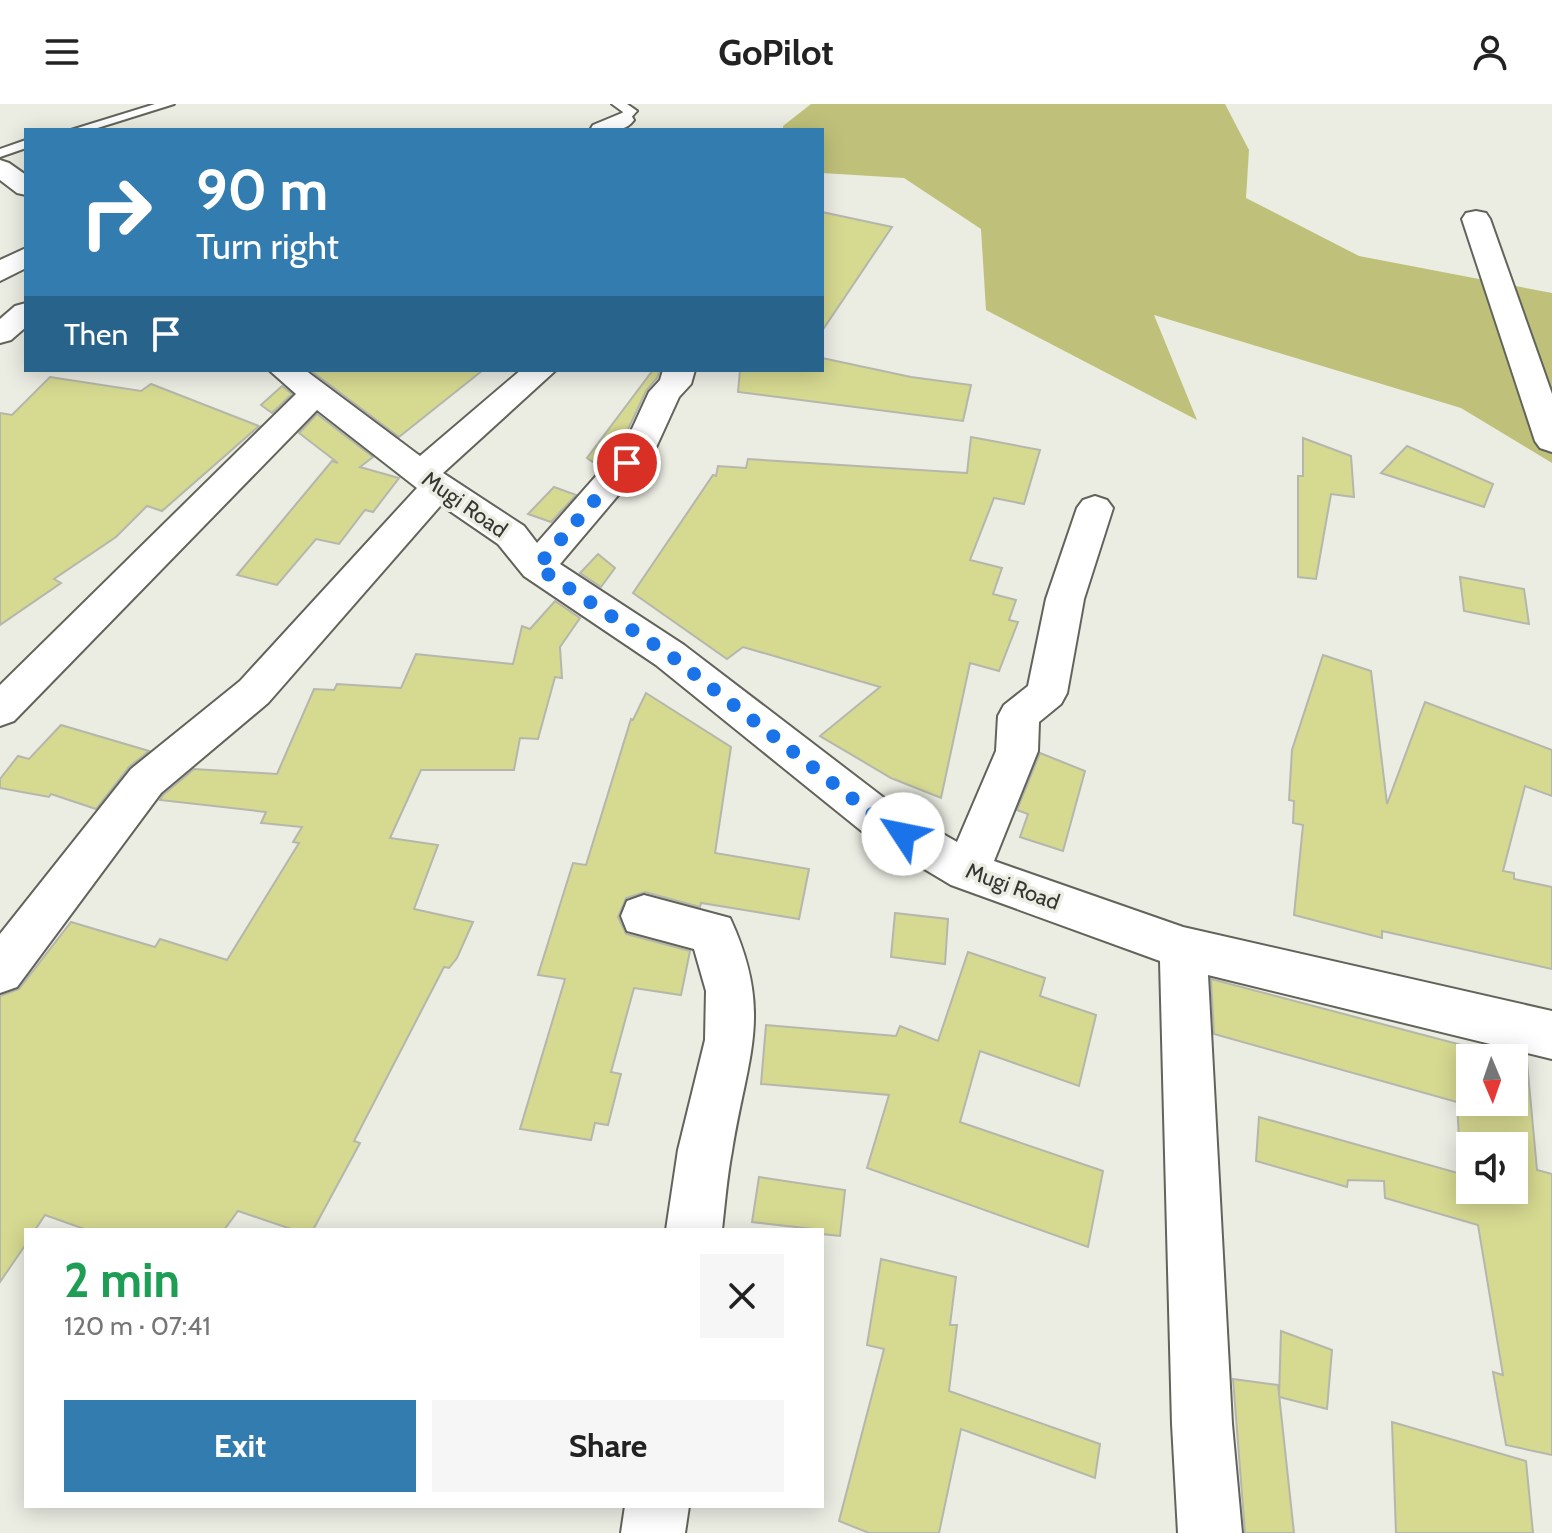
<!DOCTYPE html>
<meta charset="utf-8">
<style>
:root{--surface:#fff;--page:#f6f6f6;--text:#222;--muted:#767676;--accent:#337cb0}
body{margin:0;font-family:Cabin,sans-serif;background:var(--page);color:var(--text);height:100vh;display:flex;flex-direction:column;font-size:30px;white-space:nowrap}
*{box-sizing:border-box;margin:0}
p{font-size:26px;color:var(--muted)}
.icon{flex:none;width:44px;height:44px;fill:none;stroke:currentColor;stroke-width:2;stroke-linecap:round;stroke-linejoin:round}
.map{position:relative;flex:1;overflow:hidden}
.side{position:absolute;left:24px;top:1124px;width:800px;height:280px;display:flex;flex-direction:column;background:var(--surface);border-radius:0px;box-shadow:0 4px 20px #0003}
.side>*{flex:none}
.banner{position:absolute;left:24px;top:24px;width:800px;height:244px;border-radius:0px;box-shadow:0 4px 20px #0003;background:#337cb0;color:#fff;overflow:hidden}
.needle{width:52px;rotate:178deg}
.buttons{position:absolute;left:1456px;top:940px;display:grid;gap:16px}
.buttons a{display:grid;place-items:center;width:72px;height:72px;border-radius:0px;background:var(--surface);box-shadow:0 4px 20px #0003;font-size:40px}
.pin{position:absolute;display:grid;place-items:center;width:68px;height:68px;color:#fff;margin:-34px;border:4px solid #fff;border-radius:50%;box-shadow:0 2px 8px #0007}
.me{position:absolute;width:88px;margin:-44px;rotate:304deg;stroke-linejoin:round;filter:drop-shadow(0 0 6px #0008)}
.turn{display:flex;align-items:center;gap:28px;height:168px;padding:0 40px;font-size:36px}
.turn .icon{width:104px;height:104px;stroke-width:2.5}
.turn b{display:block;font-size:56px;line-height:68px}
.then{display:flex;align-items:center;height:76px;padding:0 40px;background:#0003;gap:16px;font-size:30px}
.round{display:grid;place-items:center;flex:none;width:84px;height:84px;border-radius:0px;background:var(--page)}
.head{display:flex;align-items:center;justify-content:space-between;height:136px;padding:0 40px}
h1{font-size:48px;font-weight:700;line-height:60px;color:#1e9e55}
.action{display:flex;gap:16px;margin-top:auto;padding:16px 40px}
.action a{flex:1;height:92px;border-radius:0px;background:var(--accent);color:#fff;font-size:32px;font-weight:700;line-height:92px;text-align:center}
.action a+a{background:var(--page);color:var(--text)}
header{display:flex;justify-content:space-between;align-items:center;height:104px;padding:0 40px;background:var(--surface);font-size:36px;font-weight:700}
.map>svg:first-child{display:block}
</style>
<header><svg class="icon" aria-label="menu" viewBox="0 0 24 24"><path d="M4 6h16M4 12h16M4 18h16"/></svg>GoPilot<svg class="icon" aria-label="person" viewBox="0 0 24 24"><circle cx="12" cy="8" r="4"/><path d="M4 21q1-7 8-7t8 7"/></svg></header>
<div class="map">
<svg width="1552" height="1429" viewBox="0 0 1552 1429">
<rect width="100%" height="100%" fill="#ebece2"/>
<!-- forest -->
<path fill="#bfc17a" d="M811 0H1225L1249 46 1246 94 1359 152 1552 189V359L1461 304 1154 211 1197 316 986 206 981 125 904 74 822 69V26H783V22Z"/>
<!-- building -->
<g fill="#d6d990" stroke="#b5b6ac" stroke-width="2" fill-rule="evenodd">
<path d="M822 108 892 123 822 227Z"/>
<path d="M822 254 911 273 971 281 963 317 738 288 740 266H822Z"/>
<path d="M310 266H483L399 333Z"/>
<path d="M653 266H660L657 274 646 287 623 336 600 363 587 354Z"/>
<path d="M50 273 141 287 151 280 259 322 162 407 147 402 116 433 54 475 61 479 0 521V309L12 311Z"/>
<path d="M282 282 292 290 272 309 261 301Z"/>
<path d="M317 310 373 353 360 363 399 374 373 408 365 406 339 440 316 435 277 481 237 471 332 357 338 359 299 329Z"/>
<path d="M971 333 1040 346 1024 400 994 394 970 456 1002 464 993 490 1016 496 1009 516 1018 518 999 567 970 559 941 694 891 674 820 632 880 583 743 543 727 555 633 489 713 371 716 372 718 362 746 364 748 355 967 369Z"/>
<path d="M1303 334 1351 352 1354 393 1331 390 1316 475 1298 473V372H1303Z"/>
<path d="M1407 342 1493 380 1484 403 1381 369Z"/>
<path d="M554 383 576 391 551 418 528 410Z"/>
<path d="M598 450 615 464 601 483 580 469Z"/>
<path d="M1460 473 1524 485 1529 520 1464 507Z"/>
<path d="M555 497 580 514 560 543 562 574 555 573 538 635 520 634 514 666H421L390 734 438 741 414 805 473 818 457 854 449 864 444 863 354 1037 360 1039 313 1126H294L238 1107 224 1126H87L45 1111 35 1126H26V1140L0 1178V892L19 885 71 818 155 843 160 835 227 856 299 739 293 738 302 723 261 719 266 708 160 696 163 691 194 665 277 670 314 585 334 586 337 580 401 584 416 550 513 560 522 522 530 525Z"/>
<path d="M1323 551 1371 567 1387 700 1425 598 1552 646V692L1525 682 1503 767 1514 769V775L1552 783V865L1382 827V834L1294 811 1303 721 1293 719 1294 697 1289 696 1292 646Z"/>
<path d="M646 589 731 643 715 749 809 765 799 815 701 799 700 803 645 788 626 794 618 813 626 830 690 847 681 891 634 884 611 968 621 970 608 1021 595 1019 591 1036 520 1025 565 875 538 871 573 759 586 761 631 615 633 616Z"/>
<path d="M61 621 149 647 129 663 96 705 51 690 49 693 0 684V675L18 652 29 655Z"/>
<path d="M1040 649 1085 667 1063 747 1020 733 1028 710 1017 706Z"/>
<path d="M895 809 948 815 945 860 891 853Z"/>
<path d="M968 848 1045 874 1040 892 1096 911 1079 982 980 947 960 1018 1103 1067 1088 1143 867 1064 889 991 761 980 766 921 896 932 900 922 938 937Z"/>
<path d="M1211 875 1511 954H1470V998H1514V955L1527 958 1537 1066 1552 1070V1351L1506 1341 1493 1268 1503 1271 1478 1121 1385 1094 1384 1077 1348 1076 1347 1083 1256 1057 1259 1013 1461 1070 1457 998 1214 930ZM1470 1042H1514V1086H1470Z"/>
<path d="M759 1073 845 1086 840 1132 822 1130V1126L752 1118Z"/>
<path d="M881 1155 956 1173 950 1221H957L949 1287 1100 1340 1095 1374 961 1325 939 1429H869L839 1417 884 1245 867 1241Z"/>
<path d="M1281 1227 1332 1246 1327 1305 1279 1293Z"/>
<path d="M1233 1275 1278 1281 1294 1429H1245Z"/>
<path d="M1392 1318 1526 1357 1533 1429H1396Z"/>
</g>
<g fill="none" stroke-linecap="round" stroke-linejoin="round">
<defs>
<g id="service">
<path d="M155 0H174L91 26H71Z"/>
<path d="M612 0H627L637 7 626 19H618L616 16 623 8Z"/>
<path d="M26 36V44L0 53V45Z"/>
</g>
<g id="minor">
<path d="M622 9 631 11 634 16C624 30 606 26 590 26L593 21Z"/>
<path d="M0 56 9 59 26 71V91L17 89 0 76Z"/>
<path d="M1476 107 1486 109 1490 115 1552 290V348L1540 344 1535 337 1462 115 1466 109Z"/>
<path d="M26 144V164L0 177V156Z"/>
<path d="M26 199V223L11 236 0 239V215L15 202Z"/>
<path d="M269 266H305L420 352 521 266H556L443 369 524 422 537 439 626 338 649 288 660 276 663 266H695L691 280 679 293 653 350 560 460 684 541 896 703 957 738 996 647 998 612 1004 601 1028 582 1046 495 1077 404 1083 396 1095 392 1107 396 1113 404 1084 495 1067 589 1061 600 1039 618 1038 647 994 757 1183 823 1552 907V955L1208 871 1232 1320 1242 1429H1178L1172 1320 1160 857 951 781 864 729 656 561 524 472 498 440 441 401 268 599 161 689 17 883 0 889V830L131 665 240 577 417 384 317 306 14 617 0 622V581L296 290Z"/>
<path d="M644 791 730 814C774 909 747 952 732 1047 727 1073 725 1100 722 1126H666L678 1046 705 936 706 887 694 845 627 827 621 812 627 797Z"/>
<path d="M625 1402H689L685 1429H621Z"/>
</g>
</defs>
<!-- service casing -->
<use href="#service" stroke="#62635a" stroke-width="4"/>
<!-- minor casing -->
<use href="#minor" stroke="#62635a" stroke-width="4"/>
<!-- service -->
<use href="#service" fill="#fff" fill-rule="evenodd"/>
<!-- minor -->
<use href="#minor" fill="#fff" fill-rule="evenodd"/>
</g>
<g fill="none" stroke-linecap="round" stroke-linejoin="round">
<!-- route -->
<path stroke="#1a73e8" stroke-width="14" stroke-dasharray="0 25.2" d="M627 359 537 463 670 551 880 716 903 730"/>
</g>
<g text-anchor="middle" stroke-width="7" stroke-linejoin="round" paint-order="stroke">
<!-- street labels -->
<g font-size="22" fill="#353632" stroke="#ebece2">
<text transform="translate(465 400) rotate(35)" y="8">Mugi Road</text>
<text transform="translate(1013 782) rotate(20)" y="8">Mugi Road</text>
</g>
</g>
</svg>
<div class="buttons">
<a><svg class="needle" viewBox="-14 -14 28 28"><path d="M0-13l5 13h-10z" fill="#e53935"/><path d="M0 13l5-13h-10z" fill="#767676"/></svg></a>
<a><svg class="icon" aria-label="sound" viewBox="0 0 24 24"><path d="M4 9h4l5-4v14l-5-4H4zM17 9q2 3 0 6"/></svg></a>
</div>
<div class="pin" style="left:627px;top:359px;background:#d93025"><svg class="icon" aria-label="arrive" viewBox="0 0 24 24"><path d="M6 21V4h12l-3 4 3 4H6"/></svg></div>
<svg class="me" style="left:903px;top:730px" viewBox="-20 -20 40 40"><circle r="19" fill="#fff"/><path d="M0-13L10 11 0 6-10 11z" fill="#1a73e8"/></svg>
<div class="banner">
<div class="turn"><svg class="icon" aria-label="right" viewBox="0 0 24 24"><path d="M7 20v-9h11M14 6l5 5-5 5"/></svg><div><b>90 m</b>Turn right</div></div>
<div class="then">Then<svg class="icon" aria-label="arrive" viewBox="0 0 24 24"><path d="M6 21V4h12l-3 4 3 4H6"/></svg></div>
</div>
<section class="side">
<div class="head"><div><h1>2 min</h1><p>120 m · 07:41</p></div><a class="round"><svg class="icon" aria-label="close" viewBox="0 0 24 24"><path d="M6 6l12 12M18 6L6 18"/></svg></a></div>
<div class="action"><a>Exit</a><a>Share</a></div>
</section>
</div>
